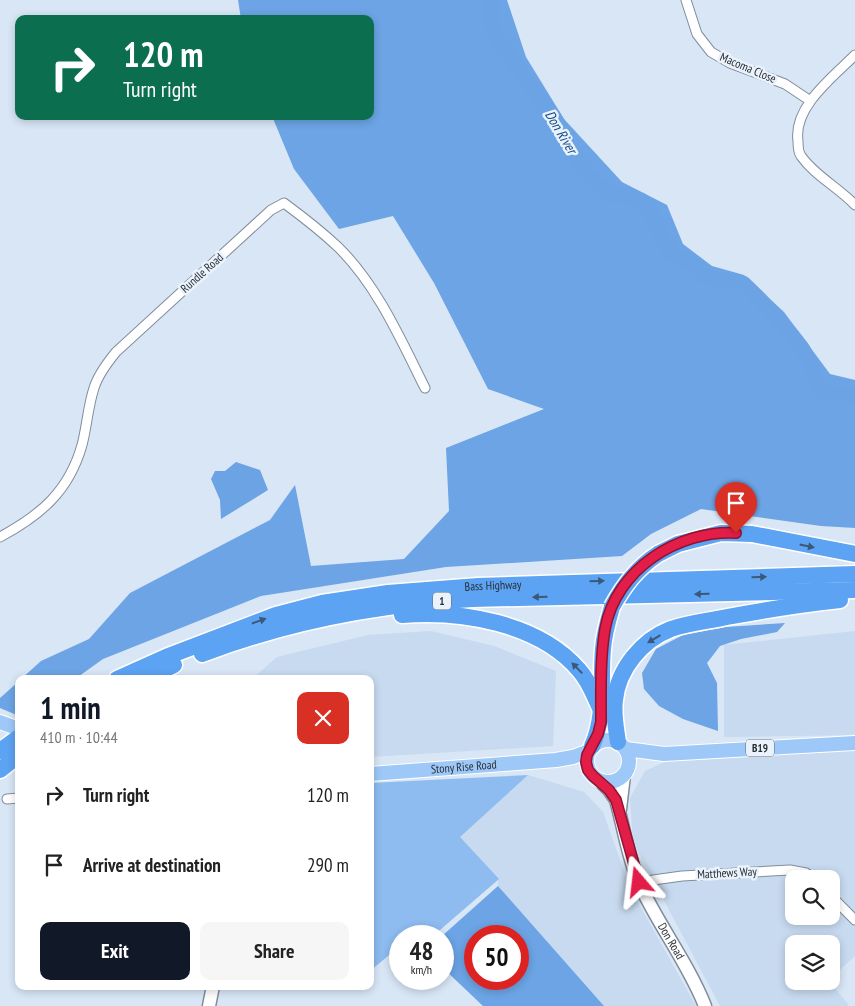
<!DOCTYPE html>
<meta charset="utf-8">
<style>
:root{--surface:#fff;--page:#f6f6f6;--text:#222;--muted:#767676;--accent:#111827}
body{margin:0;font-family:"PT Sans Narrow",sans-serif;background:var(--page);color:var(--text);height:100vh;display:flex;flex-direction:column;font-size:19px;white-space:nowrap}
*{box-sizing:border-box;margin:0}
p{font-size:16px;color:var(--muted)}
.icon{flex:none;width:28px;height:28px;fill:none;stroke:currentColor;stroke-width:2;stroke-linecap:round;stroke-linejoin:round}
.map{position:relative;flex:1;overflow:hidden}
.sheet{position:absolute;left:15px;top:675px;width:359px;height:315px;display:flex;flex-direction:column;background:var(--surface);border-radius:10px;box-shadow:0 2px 8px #0003}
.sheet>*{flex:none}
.hud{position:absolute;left:15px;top:15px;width:359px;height:105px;border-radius:10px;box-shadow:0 2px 8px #0003;background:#0b6e4f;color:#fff;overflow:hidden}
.tools{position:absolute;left:785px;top:870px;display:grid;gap:10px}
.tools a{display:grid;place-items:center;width:55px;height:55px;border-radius:10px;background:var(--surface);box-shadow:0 2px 8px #0003;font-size:25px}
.speed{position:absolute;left:389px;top:925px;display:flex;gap:10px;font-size:25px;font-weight:700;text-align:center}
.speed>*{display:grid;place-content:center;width:65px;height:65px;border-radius:50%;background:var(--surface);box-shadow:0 2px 8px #0003;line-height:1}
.speed small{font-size:12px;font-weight:400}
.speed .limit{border:8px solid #d22;background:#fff;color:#111}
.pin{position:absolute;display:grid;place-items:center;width:42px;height:42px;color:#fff;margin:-51px -21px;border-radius:50% 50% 50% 0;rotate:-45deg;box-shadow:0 0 5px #0007}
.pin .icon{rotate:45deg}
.me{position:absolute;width:55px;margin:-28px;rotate:343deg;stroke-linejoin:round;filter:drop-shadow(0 0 4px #0008)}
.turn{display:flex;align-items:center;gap:18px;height:105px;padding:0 25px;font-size:22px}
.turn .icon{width:65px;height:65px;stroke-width:2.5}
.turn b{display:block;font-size:35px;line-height:42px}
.round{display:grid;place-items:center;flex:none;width:52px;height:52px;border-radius:10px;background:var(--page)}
.head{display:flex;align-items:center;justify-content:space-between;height:85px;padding:0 25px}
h1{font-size:30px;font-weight:800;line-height:38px;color:var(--accent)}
.primary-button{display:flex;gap:10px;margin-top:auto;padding:10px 25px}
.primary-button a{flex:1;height:58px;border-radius:10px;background:var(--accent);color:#fff;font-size:20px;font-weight:800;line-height:58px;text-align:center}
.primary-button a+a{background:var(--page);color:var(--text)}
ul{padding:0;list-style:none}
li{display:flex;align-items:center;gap:15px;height:70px;padding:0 25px}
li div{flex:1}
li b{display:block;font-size:19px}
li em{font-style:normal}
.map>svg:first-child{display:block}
</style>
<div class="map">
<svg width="855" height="1006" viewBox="0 0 855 1006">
<rect width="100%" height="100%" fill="#d8e6f6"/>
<!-- built -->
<g fill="#c7daef" fill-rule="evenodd">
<path d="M431 631 494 646 556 671 553 746 370 757V679H252L277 657 368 635Z"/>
<path d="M855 631V735L724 737V645Z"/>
<path d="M855 746V956L831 978V944H794V981H829L848 1004V1006H720L633 842 630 798 645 771 669 760ZM794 879H831V916H794Z"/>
<path d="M528 775 584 792 603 812 630 888 696 1006H604L498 886V879L459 837Z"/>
</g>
<!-- green -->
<path fill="#8ebbf0" d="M528 775 460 837 499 879 433 936 422 928 412 936H400V946L370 971V783Z"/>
<!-- forest -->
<g fill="#6ca4e5" fill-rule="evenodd">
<path d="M238 0H507L526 57 564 119 622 182 667 205 683 244 712 266 744 275 784 312 830 374 855 380V528L821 526 701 509 651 534 622 556 446 567 261 596 103 659 75 679H21L41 661 89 639 130 593 270 520 295 485 311 566 404 559 449 511 446 448 544 409 488 389 434 283 393 216 339 229 294 169 272 116H370V19H241Z"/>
<path d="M785 623 777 632 741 639 720 646 707 663 717 683 718 731 683 719 659 706 644 689 642 673 656 649 683 635 726 627Z"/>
<path d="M19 681V716L0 708V698Z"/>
<path d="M498 886 604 1006H483L443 968 442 936ZM475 936H518V979H475Z"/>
</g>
<!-- water -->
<path fill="#6ba3e4" d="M236 462 260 470 268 490 221 519 220 500 211 479 215 471H225Z"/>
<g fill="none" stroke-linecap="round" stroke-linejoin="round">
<!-- river -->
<path stroke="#6ba3e4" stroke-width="14" d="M491 0V22L501 45 518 67 537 97 554 116 566 136 568 147 588 174 606 191 611 194 634 197 642 200 649 209 664 241 672 254 692 262 700 268 702 275C716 281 730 279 744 283 763 301 786 326 802 347 812 362 814 379 824 393L855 395"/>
<defs>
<g id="street">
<path d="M686 0 697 34 711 52 730 63 785 84 809 100"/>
<path d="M855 55C833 77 793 107 798 141 798 146 798 152 801 156 815 176 838 187 855 205"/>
<path d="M0 537C41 515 69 491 82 445 87 426 88 406 94 388 98 375 107 363 116 352L271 210 284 203C303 217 321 231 338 247 377 285 401 340 425 388"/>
<path d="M7 799 19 798"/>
<path d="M639 882 682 876 790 870 806 873 814 879"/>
<path d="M831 896 855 920"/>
</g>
<g id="secondary">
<path id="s1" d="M599 780 609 790 616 800C624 828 628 859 640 885 659 926 688 963 705 1006"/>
<path d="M620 809 624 775"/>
<path d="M209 1006 213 986"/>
</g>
<g id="primary">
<path d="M0 722 19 729"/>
<circle cx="608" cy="761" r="21"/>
<path d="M626 749 664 754 855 743"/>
<path id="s2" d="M370 774 556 760 573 757 589 751"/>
</g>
<g id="highway">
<path d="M658 554 678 544 721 533 752 534 855 554"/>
<path d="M402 615C461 610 539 623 579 670 590 682 594 696 601 710"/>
<path d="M202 654C289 621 379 604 472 599L855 590"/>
<path id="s3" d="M117 679 166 657 276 615 322 603 388 593 478 586 855 574"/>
<path d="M144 679 174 665"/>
<path d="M618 742C616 728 613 714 615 700 618 669 642 640 671 629 689 623 709 621 727 617 765 610 802 604 840 600"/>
<path d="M592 746C606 716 600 681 603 649 604 634 608 621 612 607"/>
<path d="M0 751 19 737"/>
<path d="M0 770 19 755"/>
</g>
</defs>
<!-- street casing -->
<use href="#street" stroke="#818d9c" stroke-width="11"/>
<!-- secondary casing -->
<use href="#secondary" stroke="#818d9c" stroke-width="15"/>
<!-- primary casing -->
<use href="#primary" stroke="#fff" stroke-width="16"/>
<!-- highway casing -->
<use href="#highway" stroke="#fff" stroke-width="19"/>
<!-- street -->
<use href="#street" stroke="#fff" stroke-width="9"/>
<!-- secondary -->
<use href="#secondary" stroke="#fff" stroke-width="12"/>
<!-- primary -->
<use href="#primary" stroke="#9dc8f8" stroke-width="14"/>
<!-- highway -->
<use href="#highway" stroke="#5ca3f3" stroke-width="16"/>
<defs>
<path id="highway-bridge" d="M612 607C624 585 637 568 658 554"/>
</defs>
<!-- highway-bridge casing -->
<use href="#highway-bridge" stroke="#fff" stroke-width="19" stroke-linecap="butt"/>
<!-- highway-bridge -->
<use href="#highway-bridge" stroke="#5ca3f3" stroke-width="16"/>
</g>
<!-- one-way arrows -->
<defs><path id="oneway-solid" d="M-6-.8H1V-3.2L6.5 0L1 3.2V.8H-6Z" transform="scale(1.25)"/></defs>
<g fill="#3c5878">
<use href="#oneway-solid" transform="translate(807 546) rotate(12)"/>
<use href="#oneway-solid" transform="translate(759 577) rotate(-1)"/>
<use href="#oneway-solid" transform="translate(597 581) rotate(-2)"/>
<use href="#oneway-solid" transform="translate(702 594) rotate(179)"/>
<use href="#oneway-solid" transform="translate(540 597) rotate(179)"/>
<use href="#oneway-solid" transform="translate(259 621) rotate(-19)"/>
<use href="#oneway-solid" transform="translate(654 639) rotate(149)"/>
<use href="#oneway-solid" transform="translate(577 668) rotate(-134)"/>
</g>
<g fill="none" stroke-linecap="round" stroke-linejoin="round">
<defs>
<path id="route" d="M639 882 616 800 609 790 593 776 588 770 586 762 587 755 598 734 601 722C601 692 600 659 605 629 616 569 678 530 736 533"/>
</defs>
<!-- route casing -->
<use href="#route" stroke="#92132f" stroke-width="12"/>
<!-- route -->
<use href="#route" stroke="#e11d48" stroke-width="9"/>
</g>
<g text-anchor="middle" stroke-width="5" stroke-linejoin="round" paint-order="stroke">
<!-- shield labels -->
<g fill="#eaf2fc" stroke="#646a71" stroke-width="1">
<rect x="433" y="592.5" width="18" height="17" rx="4"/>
<rect x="746" y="739.5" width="28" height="17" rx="4"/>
</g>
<g font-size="11" font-weight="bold" fill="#2a2f35">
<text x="442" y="605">1</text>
<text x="760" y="752">B19</text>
</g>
<!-- street labels -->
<g font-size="12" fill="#2a2f35" stroke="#eaf2fc">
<text transform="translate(748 68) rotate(23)" y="4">Macoma Close</text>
<text transform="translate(202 273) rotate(-42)" y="4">Rundle Road</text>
<text dy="4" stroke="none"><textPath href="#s3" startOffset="391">Bass Highway</textPath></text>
<text dy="4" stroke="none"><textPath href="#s2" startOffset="94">Stony Rise Road</textPath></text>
<text transform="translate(727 873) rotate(-3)" y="4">Matthews Way</text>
<text dy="4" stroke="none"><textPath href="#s1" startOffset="179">Don Road</textPath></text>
</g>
<!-- water labels -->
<g font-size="14" font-style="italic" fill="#124d87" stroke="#eaf2fc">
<text transform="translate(561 132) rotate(59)" y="5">Don River</text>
</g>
</g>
</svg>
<div class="tools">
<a><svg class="icon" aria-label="search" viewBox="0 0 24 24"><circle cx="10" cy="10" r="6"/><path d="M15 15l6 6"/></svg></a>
<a><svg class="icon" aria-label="layers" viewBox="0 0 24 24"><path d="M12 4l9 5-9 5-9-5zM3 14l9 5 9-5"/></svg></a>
</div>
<div class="speed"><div>48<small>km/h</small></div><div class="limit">50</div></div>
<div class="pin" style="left:736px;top:533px;background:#d93025"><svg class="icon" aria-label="arrive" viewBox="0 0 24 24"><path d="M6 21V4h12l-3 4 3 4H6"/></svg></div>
<svg class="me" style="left:639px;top:882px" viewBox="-20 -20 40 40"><path d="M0-17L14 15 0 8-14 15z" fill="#e11d48" stroke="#fff" stroke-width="4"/></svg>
<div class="hud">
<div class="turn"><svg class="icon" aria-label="right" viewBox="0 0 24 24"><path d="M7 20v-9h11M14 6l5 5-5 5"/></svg><div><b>120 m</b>Turn right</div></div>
</div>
<section class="sheet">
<div class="head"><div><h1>1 min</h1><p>410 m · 10:44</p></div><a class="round" style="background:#d93025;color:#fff"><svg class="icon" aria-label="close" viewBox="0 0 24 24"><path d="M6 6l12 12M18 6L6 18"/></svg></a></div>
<ul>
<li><svg class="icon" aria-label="right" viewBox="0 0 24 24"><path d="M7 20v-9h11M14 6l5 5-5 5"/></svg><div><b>Turn right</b></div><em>120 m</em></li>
<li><svg class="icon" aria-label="arrive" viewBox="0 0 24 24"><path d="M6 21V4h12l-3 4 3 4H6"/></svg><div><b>Arrive at destination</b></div><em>290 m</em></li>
</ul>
<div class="primary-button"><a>Exit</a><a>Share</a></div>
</section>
</div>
